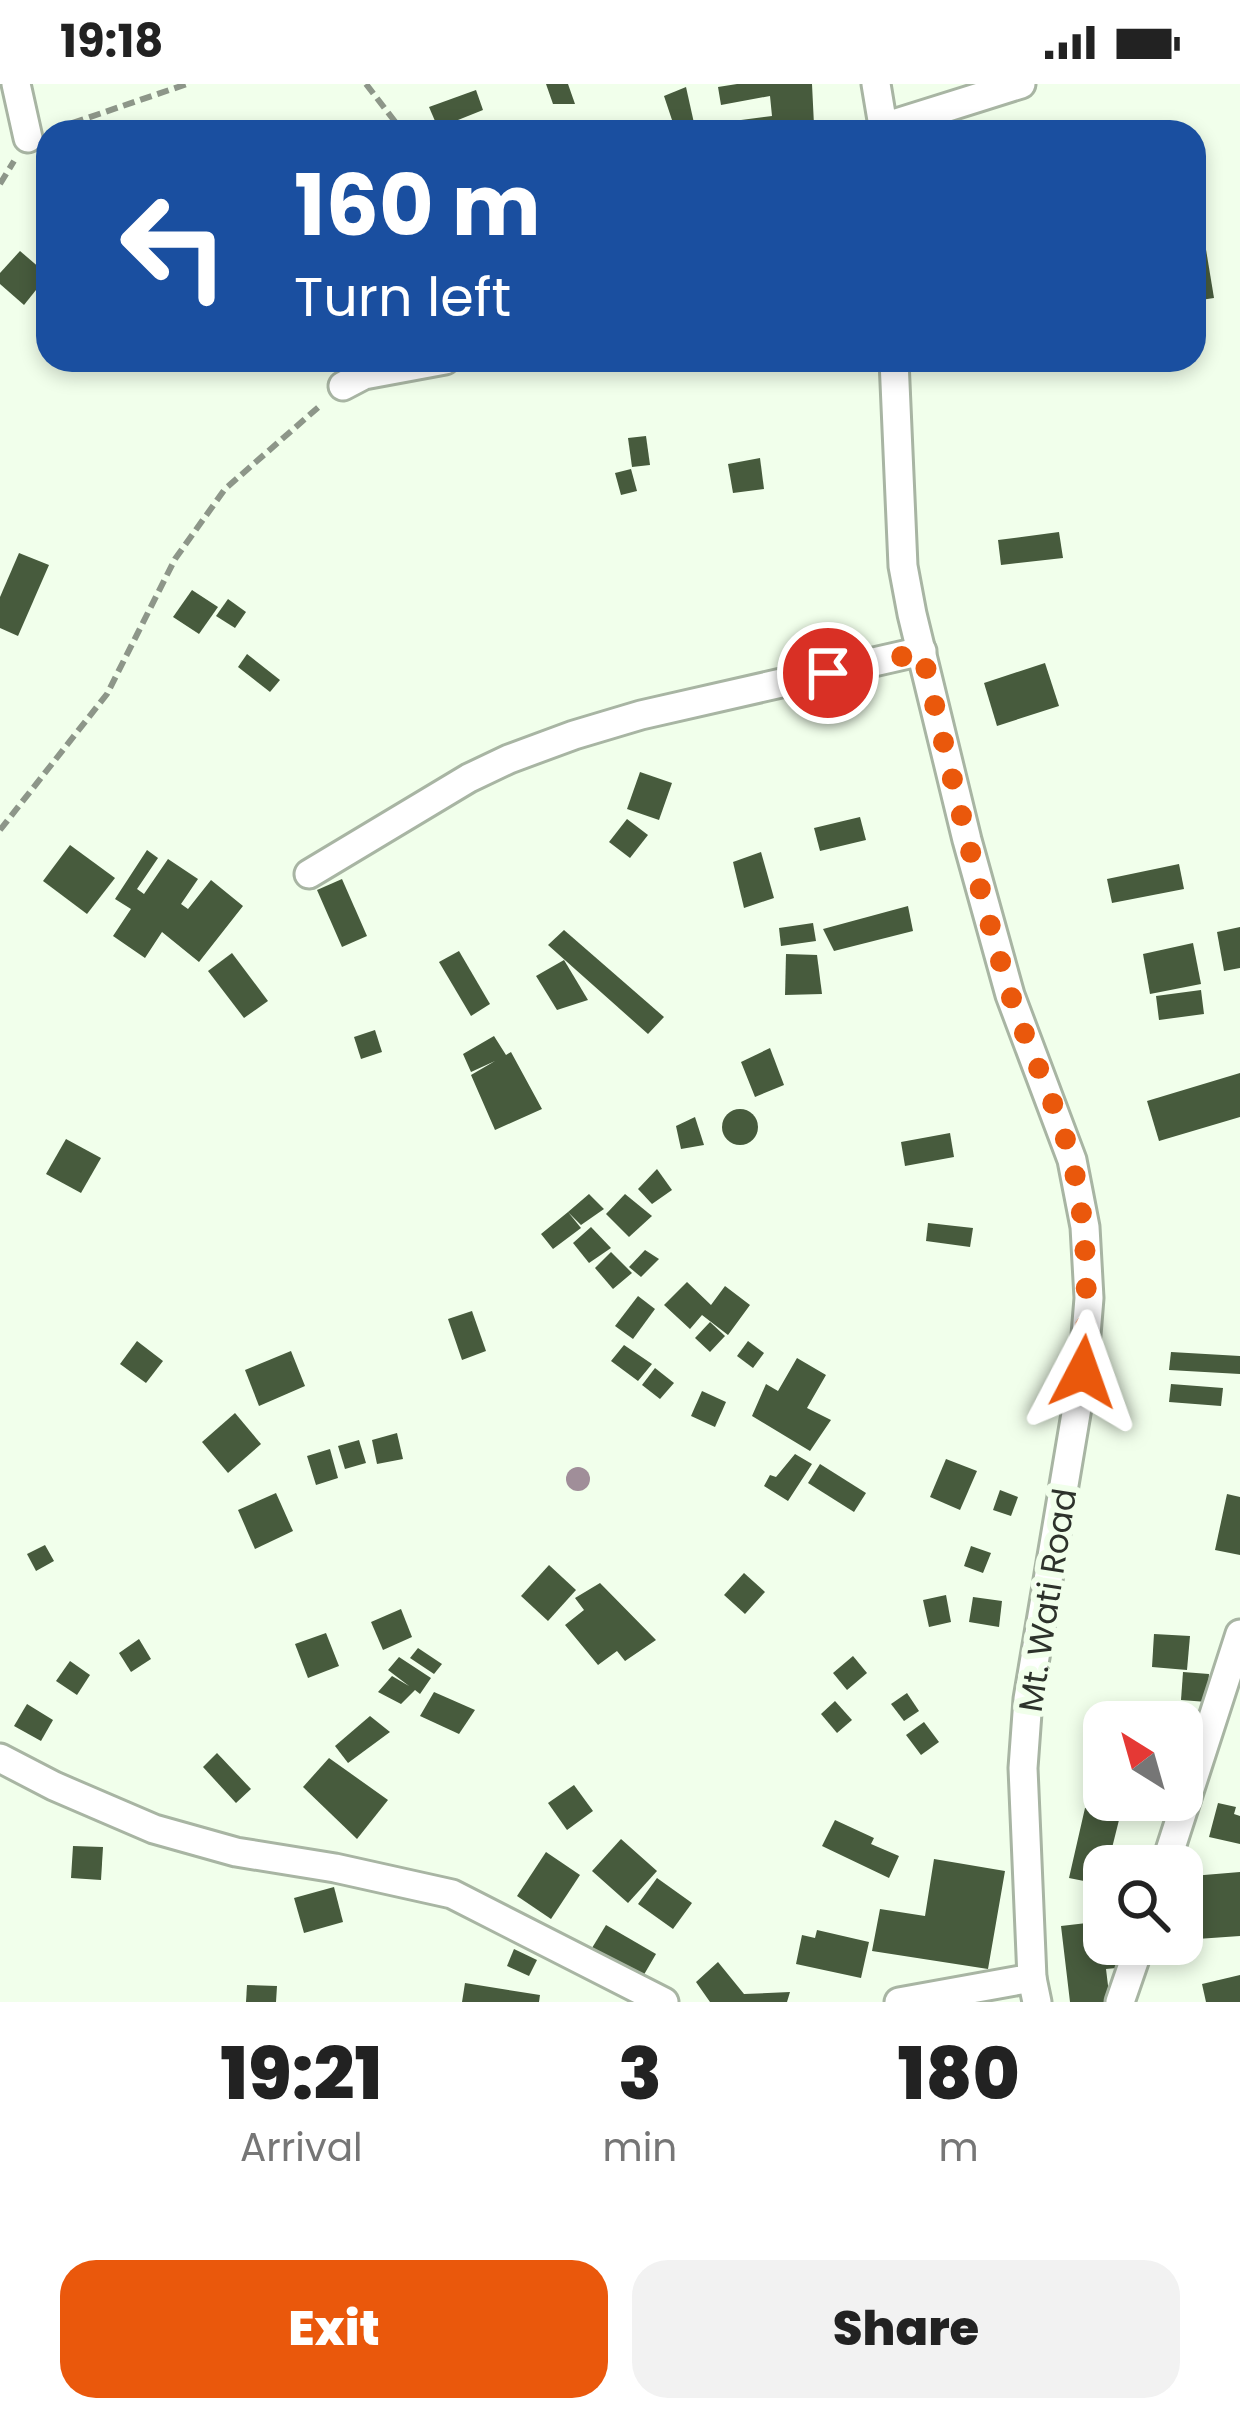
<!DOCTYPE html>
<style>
:root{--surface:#fff;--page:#f2f2f2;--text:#222;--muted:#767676;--accent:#ea580c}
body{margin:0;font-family:Poppins,sans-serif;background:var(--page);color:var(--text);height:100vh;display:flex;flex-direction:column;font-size:45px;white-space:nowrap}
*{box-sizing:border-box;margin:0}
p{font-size:39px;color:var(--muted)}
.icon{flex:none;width:66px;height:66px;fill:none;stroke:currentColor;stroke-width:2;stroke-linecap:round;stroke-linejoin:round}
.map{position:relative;height:1918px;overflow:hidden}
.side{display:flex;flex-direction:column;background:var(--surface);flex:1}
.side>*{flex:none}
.hud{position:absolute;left:36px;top:36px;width:1170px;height:252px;border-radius:36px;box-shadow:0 6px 18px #0003;background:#1a4fa0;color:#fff;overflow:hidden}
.needle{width:78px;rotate:323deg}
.fabs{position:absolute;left:1083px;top:1617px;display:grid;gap:24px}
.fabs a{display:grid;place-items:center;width:120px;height:120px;border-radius:24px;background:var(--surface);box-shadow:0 6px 18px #0003;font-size:60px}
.pin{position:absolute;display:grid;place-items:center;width:102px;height:102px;color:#fff;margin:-51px;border:6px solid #fff;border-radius:50%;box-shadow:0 3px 12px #0007}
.me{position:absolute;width:132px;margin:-66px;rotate:4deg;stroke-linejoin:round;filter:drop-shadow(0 0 9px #0008)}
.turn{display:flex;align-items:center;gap:42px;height:252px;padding:0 60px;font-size:54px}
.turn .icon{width:156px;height:156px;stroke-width:2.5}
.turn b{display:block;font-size:84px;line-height:102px}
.eta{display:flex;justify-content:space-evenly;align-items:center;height:204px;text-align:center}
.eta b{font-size:72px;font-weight:800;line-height:84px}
.action{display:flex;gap:24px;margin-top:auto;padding:24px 60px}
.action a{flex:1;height:138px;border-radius:36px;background:var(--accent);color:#fff;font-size:48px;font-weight:800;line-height:138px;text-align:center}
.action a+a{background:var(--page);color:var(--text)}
.status{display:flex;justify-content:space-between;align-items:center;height:84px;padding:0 60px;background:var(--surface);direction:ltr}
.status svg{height:33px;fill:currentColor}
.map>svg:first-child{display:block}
</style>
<div class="status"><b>19:18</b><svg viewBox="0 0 49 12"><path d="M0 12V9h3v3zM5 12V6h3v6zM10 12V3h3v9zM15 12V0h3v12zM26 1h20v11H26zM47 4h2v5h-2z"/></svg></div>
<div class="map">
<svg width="1240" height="1918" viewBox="0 0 1240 1918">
<rect width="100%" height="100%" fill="#f1ffeb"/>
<!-- building -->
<g fill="#475b3d">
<path d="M546 0H568L575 20H553Z"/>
<path d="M737 0H812L814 41 771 48H720L718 39 772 32 770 12 721 21 718 3Z"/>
<path d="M686 3 696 48H676L664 12Z"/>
<path d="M476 6 483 26 438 44 429 23Z"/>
<path d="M1200 129 1214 214 1194 217V133Z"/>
<path d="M20 167 48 191 24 221 0 200V189Z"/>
<path d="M646 352 650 381 632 383 628 354Z"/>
<path d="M760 374 764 405 733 409 728 380Z"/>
<path d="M631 385 637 407 621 411 615 389Z"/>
<path d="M1059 448 1063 474 1001 481 998 456Z"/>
<path d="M19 469 49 481 18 552 0 544V513Z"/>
<path d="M192 506 218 523 199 550 173 533Z"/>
<path d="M228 515 246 528 235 544 216 532Z"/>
<path d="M247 570 280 596 270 608 238 583Z"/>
<path d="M1045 579 1059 622 997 642 984 599Z"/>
<path d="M640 688 672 699 659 736 627 725Z"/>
<path d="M860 733 866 756 820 767 814 744Z"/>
<path d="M627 735 648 751 630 774 609 758Z"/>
<path d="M70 761 115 794 87 830 43 797Z"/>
<path d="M147 766 158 774 137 805 144 810 168 775 198 795 181 820 188 825 211 796 243 822 199 878 162 848 145 874 113 852 131 825 115 815Z"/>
<path d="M761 768 774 814 744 824 733 778Z"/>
<path d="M1179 780 1184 805 1112 819 1107 795Z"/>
<path d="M342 795 367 852 342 863 317 806Z"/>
<path d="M908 822 913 847 834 867 823 845Z"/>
<path d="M813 839 816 857 781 862 779 844Z"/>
<path d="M1240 843V884L1224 887 1217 848Z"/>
<path d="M564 846 664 933 648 950 548 861Z"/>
<path d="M1193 859 1201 900 1150 910 1143 870Z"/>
<path d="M459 867 490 920 471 932 439 878Z"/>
<path d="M232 869 268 917 244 934 208 887Z"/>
<path d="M786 870 817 871 822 910 785 911Z"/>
<path d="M564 876 588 916 557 926 536 892Z"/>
<path d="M1201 906 1204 930 1159 936 1156 912Z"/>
<path d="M375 946 382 968 361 975 354 953Z"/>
<path d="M494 952 506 971 511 968 542 1025 495 1046 471 991 495 977 471 988 463 970Z"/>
<path d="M770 964 784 1001 755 1013 741 978Z"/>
<path d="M1240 989V1033L1159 1057 1147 1017Z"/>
<circle cx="740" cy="1043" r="18"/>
<path d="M695 1033 704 1061 681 1065 676 1042Z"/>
<path d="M950 1049 954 1073 905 1082 901 1058Z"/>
<path d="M66 1055 101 1074 81 1109 46 1090Z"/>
<path d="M657 1085 672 1106 652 1120 638 1105Z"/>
<path d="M589 1110 604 1125 581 1141 568 1128 581 1144 553 1165 541 1150 568 1128Z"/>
<path d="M625 1110 652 1132 629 1153 606 1130Z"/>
<path d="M928 1139 973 1144 970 1163 926 1157Z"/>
<path d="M591 1143 611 1164 589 1179 573 1159Z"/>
<path d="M645 1166 659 1175 641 1193 629 1183Z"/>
<path d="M611 1168 632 1189 613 1205 595 1184Z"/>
<path d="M687 1198 711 1221 725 1202 750 1221 728 1251 702 1231 690 1245 664 1221Z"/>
<path d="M638 1212 655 1225 633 1255 615 1242Z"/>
<path d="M472 1227 486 1267 462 1276 448 1235Z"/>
<path d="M710 1238 725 1252 710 1268 695 1254Z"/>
<path d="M137 1257 163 1277 146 1299 120 1280Z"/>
<path d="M748 1257 764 1269 753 1284 737 1272Z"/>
<path d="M624 1261 652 1280 638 1297 611 1277Z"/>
<path d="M291 1267 305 1302 259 1322 245 1286Z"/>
<path d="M1171 1268 1240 1272V1290L1169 1286Z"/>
<path d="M797 1274 826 1291 807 1324 831 1336 810 1367 752 1332 766 1300 778 1307Z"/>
<path d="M655 1284 674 1299 660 1315 642 1301Z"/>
<path d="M1171 1300 1223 1304 1221 1322 1169 1318Z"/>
<path d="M702 1307 726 1318 715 1343 691 1332Z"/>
<path d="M235 1329 261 1360 228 1389 202 1358Z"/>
<path d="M397 1349 403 1375 377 1380 372 1356Z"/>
<path d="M359 1356 366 1379 345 1385 338 1362Z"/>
<path d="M330 1365 338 1394 316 1401 307 1372Z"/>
<path d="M795 1370 812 1380 788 1417 764 1402 770 1391 776 1393Z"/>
<path d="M946 1375 977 1387 960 1426 930 1413Z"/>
<path d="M820 1380 866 1409 854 1428 808 1399Z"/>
<path d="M1000 1406 1018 1413 1011 1432 993 1426Z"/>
<path d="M276 1409 293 1447 255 1465 238 1426Z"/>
<path d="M1227 1410 1240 1413V1471L1215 1466Z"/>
<path d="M45 1461 54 1477 36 1487 27 1470Z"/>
<path d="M971 1462 991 1469 983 1489 964 1482Z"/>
<path d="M549 1481 576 1506 548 1537 521 1512Z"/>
<path d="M744 1489 765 1508 745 1530 724 1511Z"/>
<path d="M600 1499 656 1556 625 1577 617 1567 598 1581 565 1541 584 1526 575 1514Z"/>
<path d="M946 1511 951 1538 929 1543 923 1516Z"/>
<path d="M973 1513 1002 1517 999 1543 969 1538Z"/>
<path d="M401 1525 412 1553 383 1566 371 1538Z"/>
<path d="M326 1549 339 1582 308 1594 295 1560Z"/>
<path d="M1154 1550 1190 1552 1187 1586 1152 1583Z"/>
<path d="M139 1555 151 1575 131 1588 119 1569Z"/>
<path d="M418 1564 442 1580 434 1590 410 1574Z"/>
<path d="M853 1572 867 1589 847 1606 833 1589Z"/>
<path d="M399 1573 431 1594 420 1610 415 1606 401 1620 378 1608 392 1592 409 1602 388 1586Z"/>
<path d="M70 1577 90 1591 77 1611 56 1597Z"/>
<path d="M1183 1588 1209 1590 1207 1618 1181 1616Z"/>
<path d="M434 1608 475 1626 459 1650 420 1632Z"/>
<path d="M907 1609 919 1627 904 1637 891 1620Z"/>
<path d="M835 1617 852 1636 837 1649 821 1630Z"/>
<path d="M27 1620 53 1636 41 1657 14 1642Z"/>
<path d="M370 1632 390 1648 348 1679 335 1662Z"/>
<path d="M924 1638 939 1658 921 1671 906 1651Z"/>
<path d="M217 1669 251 1705 236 1719 203 1683Z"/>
<path d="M329 1674 388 1716 357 1755 303 1703Z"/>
<path d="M574 1701 593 1727 567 1746 548 1719Z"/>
<path d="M1218 1719 1236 1723 1234 1730 1240 1732V1760L1209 1753Z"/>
<path d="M1085 1724 1120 1732 1111 1768 1148 1777 1147 1782H1104V1801L1069 1794Z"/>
<path d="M835 1736 874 1754 871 1760 899 1772 889 1794 822 1762Z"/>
<path d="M621 1755 657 1787 628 1819 592 1787Z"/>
<path d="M73 1762 103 1763 101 1796 71 1794Z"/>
<path d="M546 1768 580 1791 551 1835 517 1812Z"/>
<path d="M934 1775 1005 1787 988 1885 872 1867 880 1825 925 1832Z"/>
<path d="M1240 1788V1852L1197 1855 1192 1792Z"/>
<path d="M657 1794 692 1819 673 1845 638 1820Z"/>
<path d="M334 1803 343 1838 304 1849 294 1814Z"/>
<path d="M1104 1837V1860H1124L1127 1883 1106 1885 1110 1918H1070L1061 1842Z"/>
<path d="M606 1841 656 1870 642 1894 592 1864Z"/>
<path d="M817 1846 869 1858 861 1894 796 1880 802 1851 815 1854Z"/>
<path d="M514 1865 537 1876 529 1892 507 1882Z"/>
<path d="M718 1878 744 1910 790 1908 787 1918H710L696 1898Z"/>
<path d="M1240 1891V1918H1206L1202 1900Z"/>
<path d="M465 1899 540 1911 539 1918H462Z"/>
<path d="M247 1901 277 1902 276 1918H246Z"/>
</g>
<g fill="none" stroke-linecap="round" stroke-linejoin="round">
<defs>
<g id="street">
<path d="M16 0 28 54"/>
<path d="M876 0 884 48"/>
<path d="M884 43 1021 0"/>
<path d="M894 276 903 482 912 530 967 756 1010 911 1072 1076 1085 1143 1089 1214 1083 1288 1028 1615 1023 1684 1032 1894 1037 1918"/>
<path d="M343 302 364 291 445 276"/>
<path d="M309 790 469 694 509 675 574 651 641 631 922 567"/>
<path d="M0 1674 54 1702 154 1745 236 1768 335 1784 452 1810 664 1918"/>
<path d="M1165 1782 1240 1550"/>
<path d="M899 1918 1032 1894"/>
<path d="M1120 1918 1140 1860"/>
</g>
</defs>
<!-- street casing -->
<use href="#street" stroke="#a8b5a3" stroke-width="33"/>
<!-- path -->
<g stroke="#8d9689" stroke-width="6" stroke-dasharray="12 6" stroke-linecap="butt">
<path d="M366 0 403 48"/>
<path d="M55 45 187 0"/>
<path d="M0 100 14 77"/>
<path d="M0 746 107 610 175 475 225 405 322 320"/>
</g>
<!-- street -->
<use href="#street" stroke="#fff" stroke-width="27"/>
</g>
<!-- trees -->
<circle fill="#a08e99" cx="578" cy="1395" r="12"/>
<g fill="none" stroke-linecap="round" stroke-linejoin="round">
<!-- route -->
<path stroke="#ea580c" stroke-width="21" stroke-dasharray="0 37.8" d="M828 589 922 568C949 681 975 794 1009 906 1027 964 1057 1019 1072 1078 1089 1148 1088 1217 1083 1288"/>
</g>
<g text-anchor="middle" stroke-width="12" stroke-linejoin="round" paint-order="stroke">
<!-- street labels -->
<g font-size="33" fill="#2d322b" stroke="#f1ffeb">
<text transform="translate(1047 1516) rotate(-81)" y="12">Mt. Wati Road</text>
</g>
</g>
</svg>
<div class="fabs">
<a><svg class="needle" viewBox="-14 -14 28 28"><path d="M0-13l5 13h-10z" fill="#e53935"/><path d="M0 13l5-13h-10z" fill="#767676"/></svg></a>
<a><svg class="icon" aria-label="search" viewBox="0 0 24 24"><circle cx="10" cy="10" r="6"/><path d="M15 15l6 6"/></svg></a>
</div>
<div class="pin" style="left:828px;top:589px;background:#d93025"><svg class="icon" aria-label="arrive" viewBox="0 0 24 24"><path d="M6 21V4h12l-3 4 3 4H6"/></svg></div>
<svg class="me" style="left:1083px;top:1288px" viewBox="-20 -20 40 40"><path d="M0-17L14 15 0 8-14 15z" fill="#ea580c" stroke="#fff" stroke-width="4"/></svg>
<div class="hud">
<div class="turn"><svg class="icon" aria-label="left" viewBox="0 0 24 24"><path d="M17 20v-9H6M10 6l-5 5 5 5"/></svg><div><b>160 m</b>Turn left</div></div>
</div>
</div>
<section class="side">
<div class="eta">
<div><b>19:21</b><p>Arrival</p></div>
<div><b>3</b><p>min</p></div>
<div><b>180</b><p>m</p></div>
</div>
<div class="action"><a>Exit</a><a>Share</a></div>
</section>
